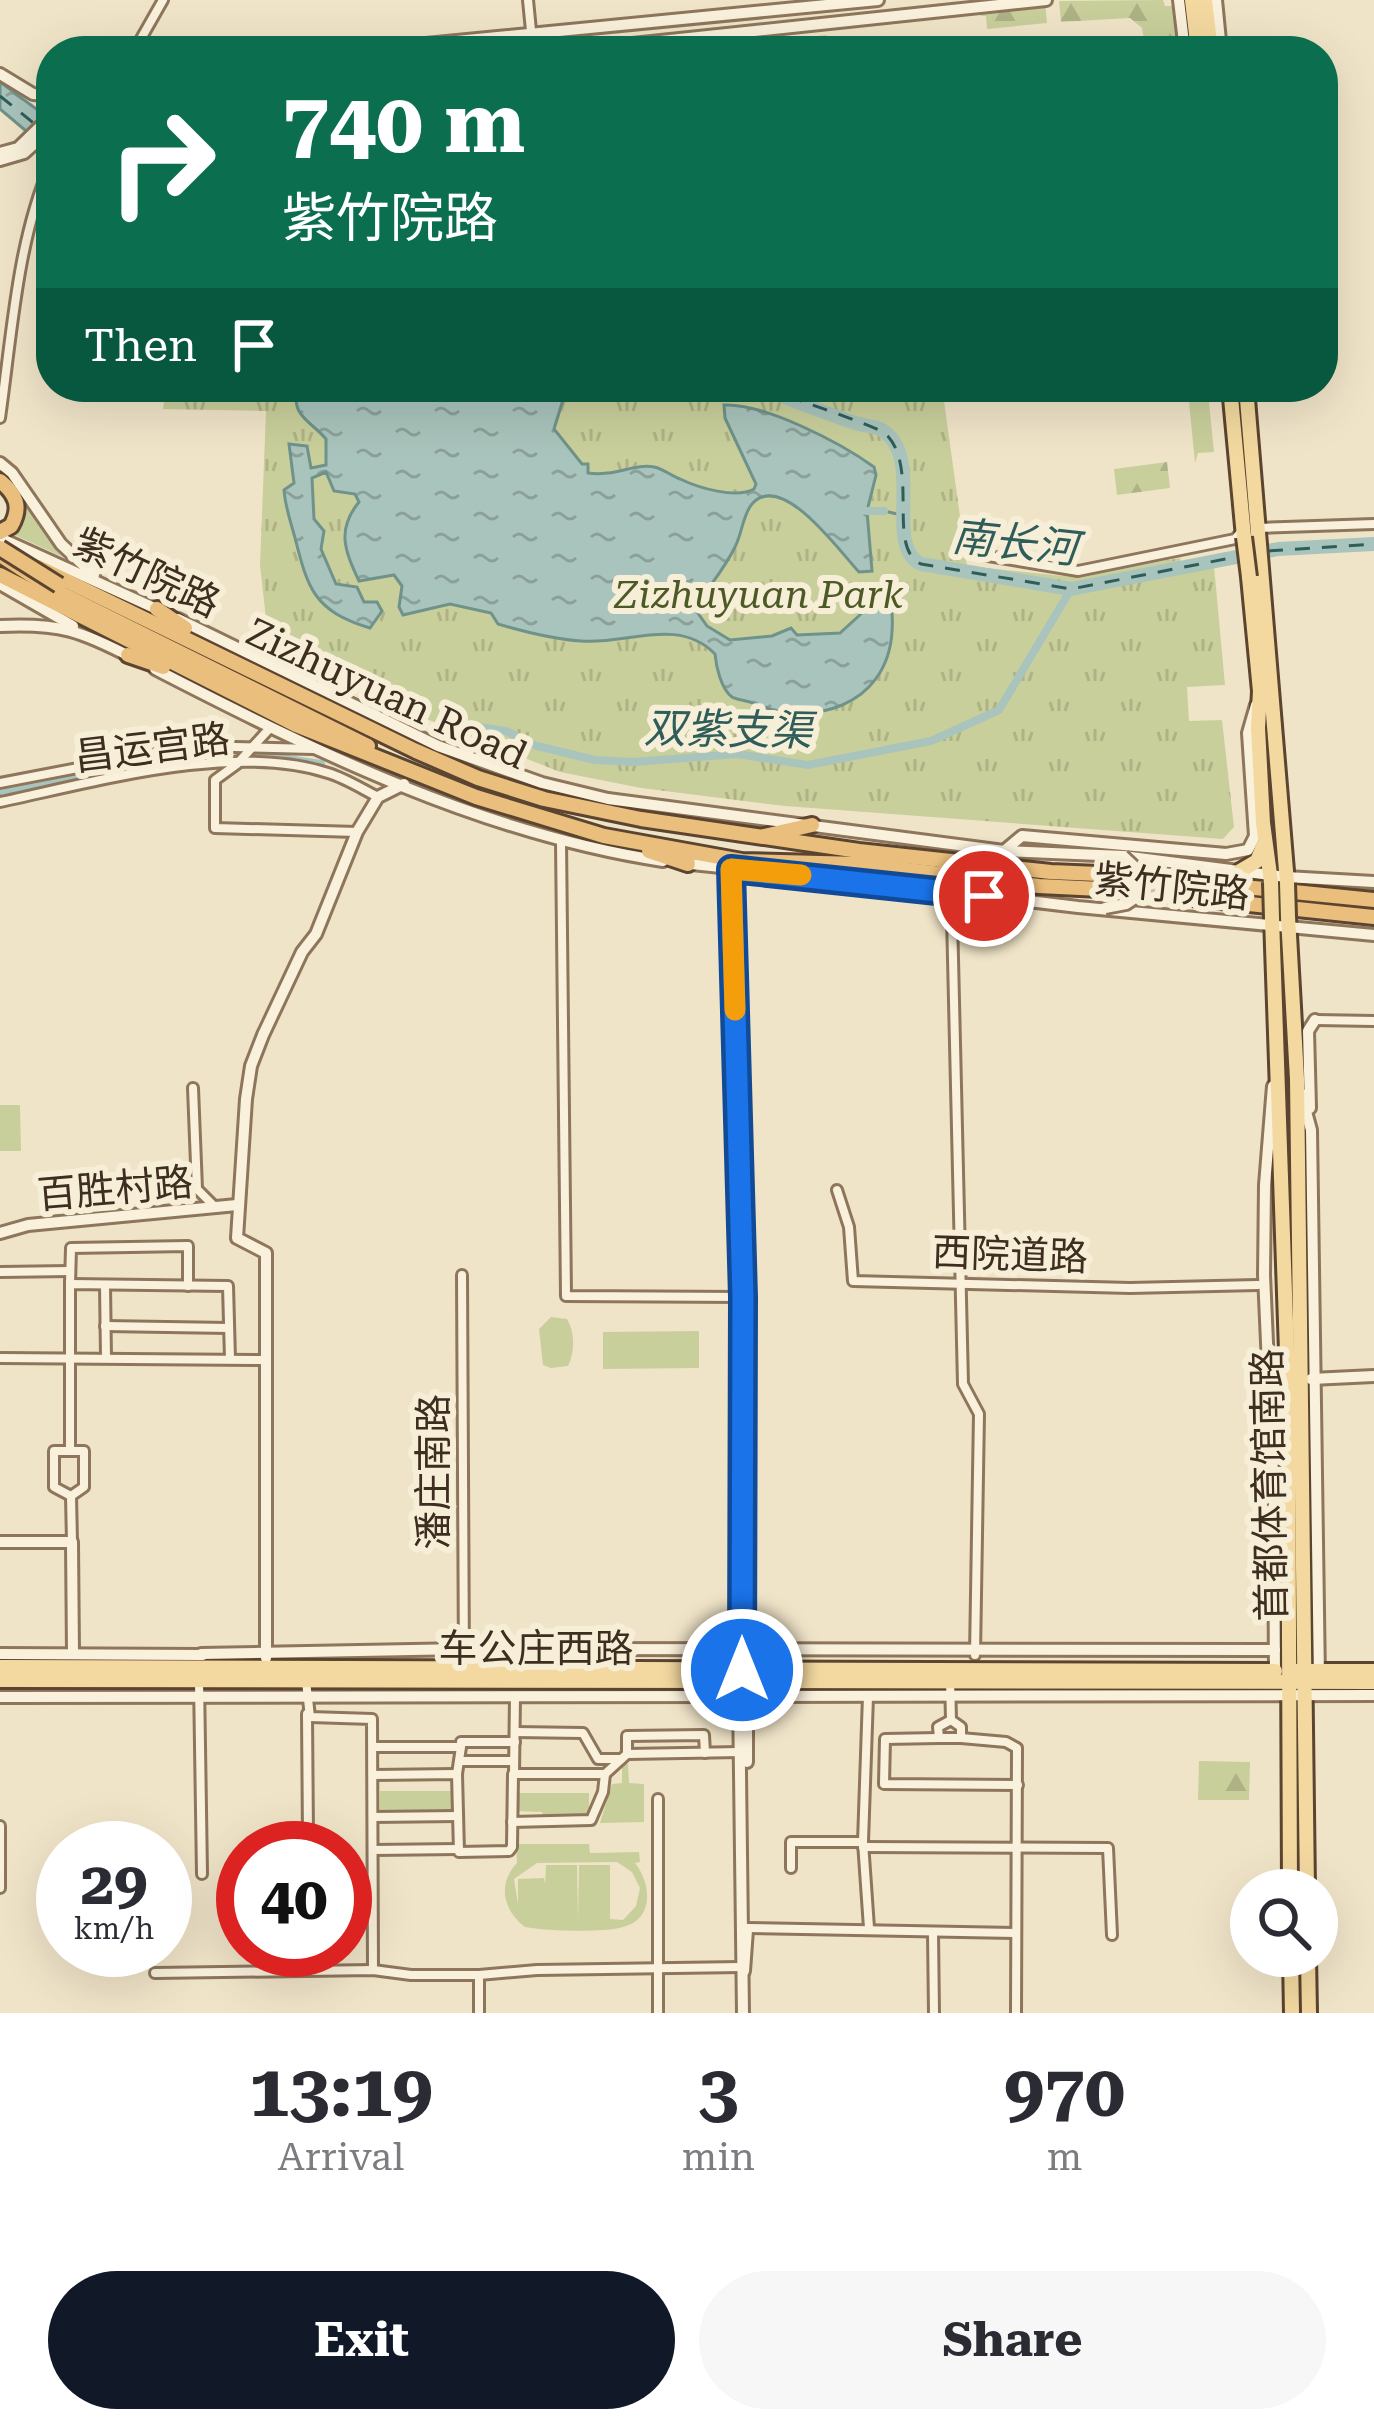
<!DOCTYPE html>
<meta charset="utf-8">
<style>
:root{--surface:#fff;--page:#f7f7f7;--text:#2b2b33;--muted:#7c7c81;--accent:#111827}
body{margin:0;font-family:"Roboto Serif","Noto Sans SC",serif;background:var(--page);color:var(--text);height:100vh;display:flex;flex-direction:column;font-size:45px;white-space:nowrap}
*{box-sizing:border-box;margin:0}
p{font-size:39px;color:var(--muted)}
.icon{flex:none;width:66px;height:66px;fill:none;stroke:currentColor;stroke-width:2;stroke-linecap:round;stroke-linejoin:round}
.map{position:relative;height:2013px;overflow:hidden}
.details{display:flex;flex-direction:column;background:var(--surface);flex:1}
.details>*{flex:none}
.banner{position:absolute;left:36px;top:36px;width:1302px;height:366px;border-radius:48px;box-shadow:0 12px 48px #0002;background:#0b6e4f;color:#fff;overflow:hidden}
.buttons{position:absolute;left:1230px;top:1869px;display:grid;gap:24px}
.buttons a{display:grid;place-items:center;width:108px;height:108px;border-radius:50%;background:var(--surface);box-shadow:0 12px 48px #0002;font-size:60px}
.speed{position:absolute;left:36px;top:1821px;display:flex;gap:24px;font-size:60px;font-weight:700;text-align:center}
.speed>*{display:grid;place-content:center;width:156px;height:156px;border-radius:50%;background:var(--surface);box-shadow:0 12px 48px #0002;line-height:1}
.speed small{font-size:30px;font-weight:400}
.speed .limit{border:18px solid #d22;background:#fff;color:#111}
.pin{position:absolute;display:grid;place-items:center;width:102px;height:102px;color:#fff;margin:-51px;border:6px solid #fff;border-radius:50%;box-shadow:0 3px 12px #0007}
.me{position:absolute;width:132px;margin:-66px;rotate:0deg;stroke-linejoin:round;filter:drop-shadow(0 0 9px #0008)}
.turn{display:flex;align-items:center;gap:42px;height:252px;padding:0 48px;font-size:54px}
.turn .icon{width:156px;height:156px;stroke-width:2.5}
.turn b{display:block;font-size:84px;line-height:102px}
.then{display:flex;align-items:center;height:114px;padding:0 48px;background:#0003;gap:24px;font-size:45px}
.eta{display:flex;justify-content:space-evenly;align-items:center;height:204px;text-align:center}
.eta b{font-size:72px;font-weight:700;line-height:84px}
.primary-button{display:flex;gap:24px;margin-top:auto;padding:24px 48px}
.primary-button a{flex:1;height:138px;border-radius:72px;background:var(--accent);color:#fff;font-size:48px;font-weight:700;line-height:138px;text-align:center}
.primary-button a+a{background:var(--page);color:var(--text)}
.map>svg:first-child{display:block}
</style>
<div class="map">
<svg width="1374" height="2013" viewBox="0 0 1374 2013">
<defs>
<pattern id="forest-firs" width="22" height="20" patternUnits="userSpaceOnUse" patternTransform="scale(3)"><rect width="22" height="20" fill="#c9cf9b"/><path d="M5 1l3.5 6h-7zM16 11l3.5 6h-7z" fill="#aeb285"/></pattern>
<pattern id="park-tufts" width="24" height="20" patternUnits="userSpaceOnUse" patternTransform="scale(3)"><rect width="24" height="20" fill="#c9cf9b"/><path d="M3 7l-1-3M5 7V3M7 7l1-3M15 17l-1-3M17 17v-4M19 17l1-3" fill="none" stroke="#aeb285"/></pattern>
<pattern id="water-ripples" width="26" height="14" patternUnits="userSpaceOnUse" patternTransform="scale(3)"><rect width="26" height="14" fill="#a9c4bc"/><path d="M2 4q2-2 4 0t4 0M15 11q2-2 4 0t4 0" fill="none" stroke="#8ba098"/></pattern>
</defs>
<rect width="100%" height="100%" fill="#f0e4c8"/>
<!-- green -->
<g fill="#c9cf9b" fill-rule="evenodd">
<path d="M1208 393 1214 452 1198 453 1195 463 1189 402 1191 394Z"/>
<path d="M19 493 63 557 10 533Z"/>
<path d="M0 1105H20L21 1151H0Z"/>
<path d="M551 1317 567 1319C575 1332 575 1352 568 1366L551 1368 543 1365 539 1329Z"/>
<path d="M699 1331V1368L603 1369V1332Z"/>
<path d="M622 1764H628L629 1783 644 1784V1822L600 1823 612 1784 622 1783Z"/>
<path d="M380 1791H455V1814L380 1815Z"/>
<path d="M514 1793H589V1817H543L542 1812 514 1811Z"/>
<path d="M516 1844H589L590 1853 639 1852 640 1862 635 1863C651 1883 655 1919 623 1927 603 1933 546 1931 525 1927 503 1910 497 1884 517 1863ZM617 1862 632 1872 640 1888 636 1906 623 1920 610 1919V1865H579L578 1920 577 1865H546L545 1884 544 1878 518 1879V1904L514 1879 537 1863Z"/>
</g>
<!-- forest -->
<g fill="url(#forest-firs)">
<path d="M1163 0 1165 6H1177L1182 51H1146L1142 28 1130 18 1061 22 1059 1Z"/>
<path d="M1045 2 1047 23 987 29 986 16H981L980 9Z"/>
<path d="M1167 462 1170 488 1117 495 1114 469Z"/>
<path d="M1199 1761 1250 1762 1249 1800H1198Z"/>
</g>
<!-- park -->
<g fill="url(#park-tufts)">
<path d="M827 35 829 51H676Z"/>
<path d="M166 387H942L967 566 1073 577 1180 558 1183 572 1214 566 1225 685 1187 687 1189 721 1222 720 1234 827 1223 839 785 806 641 788 560 772 409 712 277 643 266 619 260 565 266 411 163 409Z"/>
</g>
<!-- water -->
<g fill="url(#water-ripples)" stroke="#6f938a" stroke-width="3">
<path d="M0 82 51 120V152L0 109Z"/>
<path d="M297 387H567L554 429 582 464H588V473C614 477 635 463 654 467 664 469 671 476 680 479 699 488 736 499 754 489L756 484 725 418 724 405C764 403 841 443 874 467L876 475 867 511 872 571 859 572C840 552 782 470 752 504 743 514 742 534 735 547 724 570 707 588 695 609L707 626 730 640 772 636 791 628 797 635 840 633 862 613 868 594 876 592C894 601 893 614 892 632 887 707 810 729 750 702 744 700 737 700 732 697 721 689 716 666 715 654 678 616 627 645 581 641 552 639 525 632 498 624L491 613 450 604 403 615 399 607 402 586 394 575 359 581C345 551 336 530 359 502L355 494 334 491 326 472 312 478 314 519 324 531 321 549 336 584 357 587 364 602H377L382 611 370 628C314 611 308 589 295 538 291 523 285 506 284 490L294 483 289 444 307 446 311 468 326 465V439C310 420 291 417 297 387Z"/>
</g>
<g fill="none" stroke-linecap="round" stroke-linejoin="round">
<!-- stream -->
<path stroke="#6f938a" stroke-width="3" d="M884 511 906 516"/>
<!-- canal -->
<g stroke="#a9c4bc" stroke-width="8">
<path d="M867 511H884"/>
<path d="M456 736 479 727 506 731 537 746 595 760 633 762 738 754 808 765 931 741 999 710 1071 589"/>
<path d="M0 791 188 754 274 757 321 764"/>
</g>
<!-- river -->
<path stroke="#a9c4bc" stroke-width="14" d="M759 387C791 399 822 412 855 423 862 425 875 426 882 430 926 457 882 546 921 564L1071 589 1278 549 1374 544"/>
<!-- ferry -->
<g stroke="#2f5d5a" stroke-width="3" stroke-dasharray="15 12" stroke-linecap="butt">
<path d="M0 96 36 125"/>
<path d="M762 387C782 395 877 426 886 434 920 468 886 548 921 564L1071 589 1241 556"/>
<path d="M1268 551 1374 544"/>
</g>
<!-- trunk-tunnel -->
<g stroke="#ccc0a6" stroke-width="14" stroke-dasharray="14 7" stroke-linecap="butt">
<path d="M1123 875 1174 880"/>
<path d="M1126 891 1173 896"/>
</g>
<defs>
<g id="minor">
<path d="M528 0 533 51"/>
<path d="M134 51 163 0"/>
<path d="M0 418C12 334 17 241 51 163"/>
<path d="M1259 528 1374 524"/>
<path d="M976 554 1078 571 1235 539 1242 531"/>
<path d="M270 728 237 764 215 780V828L357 832"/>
<path d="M0 783 192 746 313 749"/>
<path d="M0 802C95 782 234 742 328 773 345 778 362 789 378 797"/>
<path d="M561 841 566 1296 743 1297"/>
<path d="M938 891 952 916 963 1384 979 1414 975 1655"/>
<path d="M1315 1020 1374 1021"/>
<path d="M193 1088 197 1189 215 1207"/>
<path d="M837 1190 849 1227 853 1281 1130 1288 1258 1285"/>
<path d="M0 1272 70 1271"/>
<path d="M462 1275 464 1667"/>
<path d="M70 1284 71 1248 188 1246V1286"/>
<path d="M105 1285 106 1358"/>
<path d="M105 1326 229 1328"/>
<path d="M0 1358 266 1360"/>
<path d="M70 1450V1284L228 1286 230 1359"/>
<path d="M54 1451H84V1487L71 1496 54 1487Z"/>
<path d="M71 1496 72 1542"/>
<path d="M950 1678 951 1720 938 1727 939 1738H961V1727L951 1720"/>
<path d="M199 1681 202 1874"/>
<path d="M306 1681 310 1717 372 1719 373 1970"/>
<path d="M515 1696 514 1774H605L627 1754 740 1752"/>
<path d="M868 1696 863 1842 869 1928"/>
<path d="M307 1714 308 1837"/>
<path d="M515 1732 583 1733 598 1759H621"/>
<path d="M939 1738 885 1739 884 1784 1018 1785"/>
<path d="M961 1738 1006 1742 1017 1748 1016 2013"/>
<path d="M461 1746V1742H515"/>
<path d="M373 1747H461L457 1774"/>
<path d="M627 1754V1736L704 1735 705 1753"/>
<path d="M462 1761H514"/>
<path d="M373 1775 457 1774 459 1852 509 1851 512 1847 513 1774"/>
<path d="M373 1817 458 1816"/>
<path d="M512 1822 591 1820 603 1792 605 1774"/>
<path d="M0 1826V1888"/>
<path d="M863 1847 1108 1848 1112 1935"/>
<path d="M373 1850 459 1849"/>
<path d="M791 1868V1842H863"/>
<path d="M747 1928 1015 1933"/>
<path d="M933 1933 934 2013"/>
<path d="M155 1973 373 1970 411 1975H479L537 1970 742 1967"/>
<path d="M479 1975V2013"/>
<path d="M658 2013V1799"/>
</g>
<g id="tertiary">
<path d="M1179 0 1185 51"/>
<path d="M1216 0 1221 51"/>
<path d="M354 51 878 0"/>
<path d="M566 51 1046 0"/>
<path d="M0 74 33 94 51 95"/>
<path d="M0 153 18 148 51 116"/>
<path d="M0 160 24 153 51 129"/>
<path d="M0 463 12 473 61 544 94 575"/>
<path d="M0 538 161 611"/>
<path d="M0 584 73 626"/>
<path d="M178 619 438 746 542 783 608 799 1004 851 1123 856 1286 877 1374 882"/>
<path d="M0 626C60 623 81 631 133 658"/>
<path d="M155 669C316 752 483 834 663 861"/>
<path d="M1004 851 1022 836 1226 854 1248 850 1255 836 1248 733 1256 705"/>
<path d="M682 863 788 874"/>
<path d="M731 869 743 1297 741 1676"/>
<path d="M819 876 1078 907 1374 935"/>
<path d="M1273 1086 1265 1185 1264 1275 1274 1500 1275 1679"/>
<path d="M1301 1093 1311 1130 1319 1679"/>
<path d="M1310 1108 1308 1031 1315 1020"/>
<path d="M0 1233 28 1225 237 1205"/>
<path d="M1311 1379 1374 1376"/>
<path d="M0 1542H72L73 1654"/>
<path d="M0 1654 203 1655"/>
<path d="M201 1654 464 1649 1275 1650"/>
<path d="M266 1658V1253L237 1238 246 1099 251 1066 263 1035 302 952 316 934 357 832 378 797 404 784"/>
<path d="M747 1690V1762"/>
<path d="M739 1694 743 2013"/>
<path d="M0 1697 1374 1695"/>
<path d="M744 1971 747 1930"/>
</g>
<g id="primary">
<path d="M1192 0 1198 51"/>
<path d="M1205 0 1211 51"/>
<path d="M1230 387 1244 537"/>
<path d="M1246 387 1287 883"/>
<path d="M1249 577 1260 691 1258 728 1263 823 1271 882"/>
<path d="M1240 871 1257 861 1263 846"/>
<path d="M1288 917 1297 1079 1307 1890"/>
<path d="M1272 918 1288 1380 1290 1890"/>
<path d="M0 1667 1275 1671"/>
<path d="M1295 1671H1374"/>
<path d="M0 1680 1374 1682"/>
<path d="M1291 1956 1292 2013"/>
<path d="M1308 1956 1309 2013"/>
</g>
<g id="trunk">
<path d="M0 481C16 494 22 507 11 526L0 532"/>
<path d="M0 555 56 591 368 746"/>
<path d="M38 567 416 751 478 778 544 799 641 819 859 851 1051 872 1123 875"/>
<path d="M0 575 296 725 476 797 604 836 742 861 859 864 1039 886 1121 890"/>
<path d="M157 609 185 628"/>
<path d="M128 655 163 667"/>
<path d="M764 836 812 825"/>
<path d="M649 851 688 864"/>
<path d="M783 868 826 877"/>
<path d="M1174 880 1374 900"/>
<path d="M1173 896 1374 917"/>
</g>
</defs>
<!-- minor casing -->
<use href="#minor" stroke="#8d765c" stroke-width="14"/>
<!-- tertiary casing -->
<use href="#tertiary" stroke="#8d765c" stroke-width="16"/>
<!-- primary casing -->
<use href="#primary" stroke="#5b4430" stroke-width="20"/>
<!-- trunk casing -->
<use href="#trunk" stroke="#5b4430" stroke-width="20"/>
<!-- minor -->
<use href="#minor" stroke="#faf1dc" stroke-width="8"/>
<!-- tertiary -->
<use href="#tertiary" stroke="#faf1dc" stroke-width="10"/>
<!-- primary -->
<use href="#primary" stroke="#f3d9a0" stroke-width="14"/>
<!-- trunk -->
<use href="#trunk" stroke="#eabe7c" stroke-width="14"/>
<defs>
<path id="tertiary-bridge" d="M1105 908 1126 904 1138 896V870L1123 856"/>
<g id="primary-bridge">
<path d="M1244 537 1249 577"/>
<path d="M1271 882 1272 918"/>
<path d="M1287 883 1288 917"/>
</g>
<path id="trunk-bridge" d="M0 548 59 585"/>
</defs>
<!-- tertiary-bridge casing -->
<use href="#tertiary-bridge" stroke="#8d765c" stroke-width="16" stroke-linecap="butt"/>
<!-- primary-bridge casing -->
<use href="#primary-bridge" stroke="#5b4430" stroke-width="20" stroke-linecap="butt"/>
<!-- trunk-bridge casing -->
<use href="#trunk-bridge" stroke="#5b4430" stroke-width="20" stroke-linecap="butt"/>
<!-- tertiary-bridge -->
<use href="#tertiary-bridge" stroke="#faf1dc" stroke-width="10"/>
<!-- primary-bridge -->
<use href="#primary-bridge" stroke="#f3d9a0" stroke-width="14"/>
<!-- trunk-bridge -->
<use href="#trunk-bridge" stroke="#eabe7c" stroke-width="14"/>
</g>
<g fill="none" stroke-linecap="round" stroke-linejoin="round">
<defs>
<path id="route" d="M742 1670 743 1297 731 869 984 896"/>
</defs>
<!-- route casing -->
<use href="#route" stroke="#114b97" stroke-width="30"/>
<!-- route -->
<use href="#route" stroke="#1a73e8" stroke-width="21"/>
<!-- slow -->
<path stroke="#f59e0b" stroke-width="21" d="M735 1010 731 869 801 875"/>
</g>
<g text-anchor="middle" stroke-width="12" stroke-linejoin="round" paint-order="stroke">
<!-- street labels -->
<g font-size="39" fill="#3d2e20" stroke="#f7eed8">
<text transform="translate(147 572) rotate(25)" y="14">紫竹院路</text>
<text transform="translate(387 693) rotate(25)" y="14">Zizhuyuan Road</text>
<text transform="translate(152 747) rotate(-7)" y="14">昌运宫路</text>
<text transform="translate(1172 886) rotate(6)" y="14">紫竹院路</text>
<text transform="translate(115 1188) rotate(-5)" y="14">百胜村路</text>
<text transform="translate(1010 1254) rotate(2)" y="14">西院道路</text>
<text transform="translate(433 1472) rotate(-90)" y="14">潘庄南路</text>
<text transform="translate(1269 1485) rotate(-91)" y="14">首都体育馆南路</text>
<text x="536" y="1662">车公庄西路</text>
</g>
<!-- park labels -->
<g font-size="39" font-style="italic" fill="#4d5a26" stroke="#f7eed8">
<text x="759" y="608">Zizhuyuan Park</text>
</g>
<!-- water labels -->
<g font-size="42" font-style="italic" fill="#2f5d5a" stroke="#f7eed8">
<text transform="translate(1015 542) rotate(6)" y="15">南长河</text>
<text transform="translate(728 729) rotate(1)" y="15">双紫支渠</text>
</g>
</g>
</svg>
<div class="buttons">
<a><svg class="icon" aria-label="search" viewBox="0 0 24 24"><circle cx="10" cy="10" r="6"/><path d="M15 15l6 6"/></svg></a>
</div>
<div class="speed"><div>29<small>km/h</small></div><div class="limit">40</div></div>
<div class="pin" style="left:984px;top:896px;background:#d93025"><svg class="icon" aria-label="arrive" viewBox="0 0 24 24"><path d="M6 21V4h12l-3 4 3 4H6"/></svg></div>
<svg class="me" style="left:742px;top:1670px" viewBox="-20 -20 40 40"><circle r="17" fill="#1a73e8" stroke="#fff" stroke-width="3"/><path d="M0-11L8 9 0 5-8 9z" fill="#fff"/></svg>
<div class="banner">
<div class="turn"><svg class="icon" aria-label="right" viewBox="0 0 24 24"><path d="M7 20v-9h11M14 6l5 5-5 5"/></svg><div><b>740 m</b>紫竹院路</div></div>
<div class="then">Then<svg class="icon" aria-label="arrive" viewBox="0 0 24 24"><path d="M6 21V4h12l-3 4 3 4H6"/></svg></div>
</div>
</div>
<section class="details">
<div class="eta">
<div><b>13:19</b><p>Arrival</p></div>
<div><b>3</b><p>min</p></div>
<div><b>970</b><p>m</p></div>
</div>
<div class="primary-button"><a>Exit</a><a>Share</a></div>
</section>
